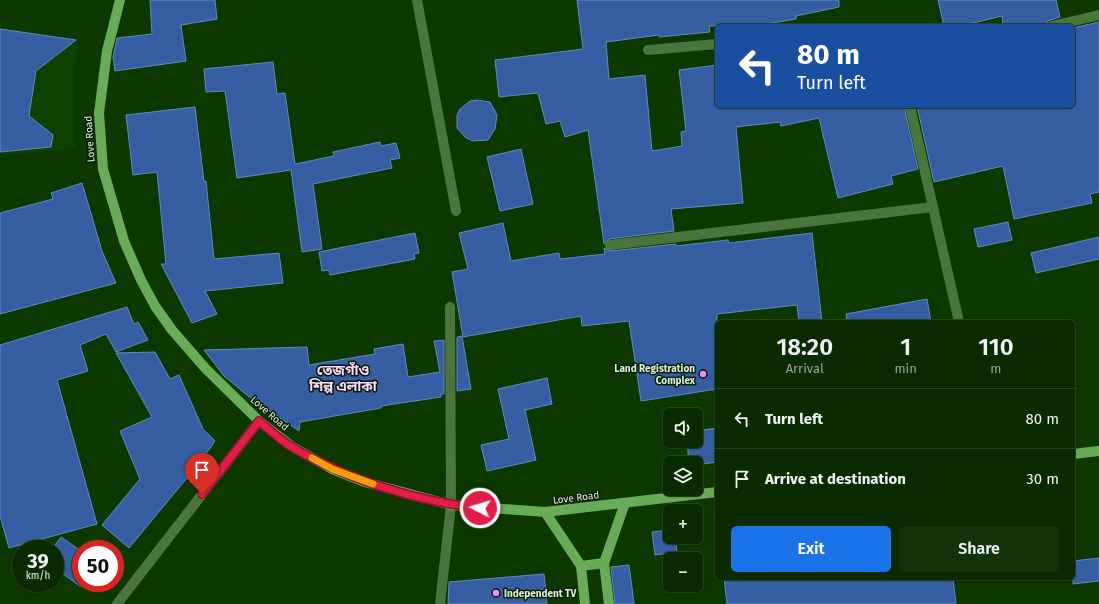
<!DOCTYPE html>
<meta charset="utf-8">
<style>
:root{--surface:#0a2b00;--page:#13330a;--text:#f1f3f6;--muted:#99a799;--line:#2a4722;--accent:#1a73e8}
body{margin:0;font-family:"Fira Sans","Noto Sans Bengali",sans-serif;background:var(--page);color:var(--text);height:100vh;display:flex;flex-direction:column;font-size:15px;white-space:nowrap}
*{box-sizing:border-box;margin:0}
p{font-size:13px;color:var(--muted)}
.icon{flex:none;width:22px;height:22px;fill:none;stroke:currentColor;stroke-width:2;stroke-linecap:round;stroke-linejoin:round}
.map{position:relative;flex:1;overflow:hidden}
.sheet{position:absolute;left:715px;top:320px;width:360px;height:260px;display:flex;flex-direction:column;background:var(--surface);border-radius:6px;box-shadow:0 1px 3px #0004,0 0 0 1px var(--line)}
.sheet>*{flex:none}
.hud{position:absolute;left:715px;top:24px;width:360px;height:84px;border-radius:6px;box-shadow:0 1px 3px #0004,0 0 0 1px var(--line);background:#1a4fa0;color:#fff;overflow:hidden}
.fabs{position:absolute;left:663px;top:408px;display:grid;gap:8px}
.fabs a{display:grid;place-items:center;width:40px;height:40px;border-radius:6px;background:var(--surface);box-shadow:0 1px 3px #0004,0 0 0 1px var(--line);font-size:20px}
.speed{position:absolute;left:12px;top:540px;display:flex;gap:8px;font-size:20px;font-weight:700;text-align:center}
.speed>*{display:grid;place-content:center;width:52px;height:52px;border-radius:50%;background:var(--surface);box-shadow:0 1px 3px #0004,0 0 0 1px var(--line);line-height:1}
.speed small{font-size:10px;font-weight:400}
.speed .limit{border:6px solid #d22;background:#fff;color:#111}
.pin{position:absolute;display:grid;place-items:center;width:34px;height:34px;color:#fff;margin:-41px -17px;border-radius:50% 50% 50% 0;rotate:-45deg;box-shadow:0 0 4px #0007}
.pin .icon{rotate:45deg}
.me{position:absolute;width:44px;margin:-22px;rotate:275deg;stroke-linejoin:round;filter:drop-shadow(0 0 3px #0008)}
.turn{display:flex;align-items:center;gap:14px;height:84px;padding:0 16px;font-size:18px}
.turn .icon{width:52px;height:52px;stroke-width:2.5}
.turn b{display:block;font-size:28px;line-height:34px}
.eta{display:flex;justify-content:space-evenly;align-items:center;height:68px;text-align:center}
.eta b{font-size:24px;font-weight:600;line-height:28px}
.cta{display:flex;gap:8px;margin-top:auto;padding:8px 16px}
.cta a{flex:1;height:46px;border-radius:6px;background:var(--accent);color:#fff;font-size:16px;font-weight:600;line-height:46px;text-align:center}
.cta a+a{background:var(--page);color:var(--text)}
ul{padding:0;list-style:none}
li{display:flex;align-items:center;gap:12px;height:60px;padding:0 16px;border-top:1px solid var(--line)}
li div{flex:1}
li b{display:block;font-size:15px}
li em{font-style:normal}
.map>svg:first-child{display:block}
</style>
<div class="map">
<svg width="1099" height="604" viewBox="0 0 1099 604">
<rect width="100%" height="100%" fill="#0d3900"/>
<!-- built -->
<path fill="#0f4100" d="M0 27 78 40 74 71 73 126 76 148 0 156Z"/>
<!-- building -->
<g fill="#355fa2" stroke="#6488c2">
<path d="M150 0H215L217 19 181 25 186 61 115 71 113 57 117 38 152 34Z"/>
<path d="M577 0H839V7L796 16V19L755 26H709L710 32 659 37V35L606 42 609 79 645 75 652 151 682 146 681 132 686 131 679 70 717 65V106H904L918 169 891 176 893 184 838 198 819 118 781 126 780 122 736 127 743 203 671 209 674 231 609 239 604 244 588 130 565 137 560 121 546 124 538 93 499 97 495 60 583 49Z"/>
<path d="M938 0H1056L1060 17 1048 21 1046 26H1003L1002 16 961 26H944Z"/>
<path d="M1099 22V192L1090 194 1092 203 1014 219 1003 166 934 182 917 106H1073V28Z"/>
<path d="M0 29 76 40 36 71 29 116 53 135 51 147 0 152Z"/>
<path d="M273 62 277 94 285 93 295 164 334 156 333 152 380 142 381 146 396 143 400 158 390 160 392 168 313 184 322 249 302 252 291 170 237 178 225 91 206 92 204 69Z"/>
<path d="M477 100 490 102 497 115 495 129 488 140 473 141 466 138 457 128V115L460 109 470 101Z"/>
<path d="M195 107 204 182 206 181 214 259 279 253 283 283 205 291 217 314 192 323 161 264H166L157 172 133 175 126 115Z"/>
<path d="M521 149 533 204 500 211 487 157Z"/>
<path d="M82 183 102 251 116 283 0 314V213L53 199 51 193Z"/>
<path d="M1008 222 1012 240 978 247 974 229Z"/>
<path d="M503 223 511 261 559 253 560 259 605 254 604 248 611 251 676 244V246L728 240 729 243 812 233 822 322H799L797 305 717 314V389L641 401 629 321 582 326 581 316 463 337 452 272 468 269 459 233Z"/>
<path d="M415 233 419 253 414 254 415 259 330 275 329 270 322 271 319 252Z"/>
<path d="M1099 237V259L1036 273 1031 253Z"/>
<path d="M927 299 931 322H847L846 314Z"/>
<path d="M127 307 134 324 138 322 148 340 116 352 106 334 80 345 88 371 57 380 97 524 9 548 0 516V345Z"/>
<path d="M462 336 471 389 457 391V337Z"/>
<path d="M444 340V394H441V397L381 406V408L300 422 299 431 248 396 224 376 204 350 307 347 309 365 375 354 374 349 403 344 408 377 440 372 434 341Z"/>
<path d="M155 352 170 379 179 375 203 429 215 441 201 461 129 548 102 525 140 479 120 431 152 417 116 353Z"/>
<path d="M547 378 552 404 525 410 536 460 487 471 481 445 509 439 498 389Z"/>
<path d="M717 428V462L696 465V463H689L687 441H696V431Z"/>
<path d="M670 530V537H675L677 552 655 555 652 532Z"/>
<path d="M61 537 81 551V587L55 568V545Z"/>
<path d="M1099 558V581L1073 584V561Z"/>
<path d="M629 565 634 604H615L611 567Z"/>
<path d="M544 574 547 604H448L449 582Z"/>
<path d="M724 578H953L956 604H727Z"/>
</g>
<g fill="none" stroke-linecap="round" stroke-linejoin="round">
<!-- minor -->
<g stroke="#4a763e" stroke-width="10">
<path d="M417 0 456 211"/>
<path d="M1052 26 1099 15"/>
<path d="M648 50 717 44"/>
<path d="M910 106 959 322"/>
<path d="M610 245 933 207"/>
<path d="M117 604 259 421"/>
<path d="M440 604 451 505 450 307"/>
</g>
<!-- major -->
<g stroke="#69ac57" stroke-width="10">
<path d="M120 0 107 51 99 113 103 169 124 241 141 280 155 306 172 330 206 369 259 421 291 446 332 469 365 482 451 505 545 512 717 492"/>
<path d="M1073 454 1099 451"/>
<path d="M545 512 581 566 585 604"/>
<path d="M581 566 604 563"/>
<path d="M609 604 604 563 625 503"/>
</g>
</g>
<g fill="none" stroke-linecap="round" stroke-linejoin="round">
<defs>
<path id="route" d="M202 494 259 421C270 430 280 440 292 447 345 479 419 502 480 508"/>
</defs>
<!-- route casing -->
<use href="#route" stroke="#92132f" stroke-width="10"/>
<!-- route -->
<use href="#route" stroke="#e11d48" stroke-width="7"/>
<!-- slow -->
<path stroke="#f59e0b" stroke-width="7" d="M312 458 332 469 373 484"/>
</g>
<!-- markers -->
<g fill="#e88eff" stroke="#091b05" stroke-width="1.5">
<circle cx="703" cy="374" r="4"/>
<circle cx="496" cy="593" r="4"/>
</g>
<g text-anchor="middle" stroke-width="3" stroke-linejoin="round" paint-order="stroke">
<!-- street labels -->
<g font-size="10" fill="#dbf4d5" stroke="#091b05">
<text transform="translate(89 139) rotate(-94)" y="4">Love Road</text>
<text transform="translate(270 413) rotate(41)" y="4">Love Road</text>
<text transform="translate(576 497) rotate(-7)" y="4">Love Road</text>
</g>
<!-- poi labels -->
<g font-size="10" font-weight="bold" fill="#dbf4d5" stroke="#091b05" text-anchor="end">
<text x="695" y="372">Land Registration<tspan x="695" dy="12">Complex</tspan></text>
<text x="504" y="597" text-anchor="start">Independent TV</text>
</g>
<!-- district labels -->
<g font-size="14" font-weight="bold" fill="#f7d8fe" stroke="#091b05">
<text x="343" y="375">তেজগাঁও<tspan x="343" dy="16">শিল্প এলাকা</tspan></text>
</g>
</g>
</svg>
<div class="fabs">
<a><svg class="icon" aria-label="sound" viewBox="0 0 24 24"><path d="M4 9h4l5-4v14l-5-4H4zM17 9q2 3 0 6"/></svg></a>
<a><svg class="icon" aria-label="layers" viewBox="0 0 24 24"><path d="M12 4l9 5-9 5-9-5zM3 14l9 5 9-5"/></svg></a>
<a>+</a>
<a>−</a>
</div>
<div class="speed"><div>39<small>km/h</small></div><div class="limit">50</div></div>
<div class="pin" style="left:202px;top:494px;background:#d93025"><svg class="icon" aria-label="arrive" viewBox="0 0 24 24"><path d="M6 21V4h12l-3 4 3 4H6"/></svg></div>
<svg class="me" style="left:480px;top:508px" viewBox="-20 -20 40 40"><circle r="17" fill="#e11d48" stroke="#fff" stroke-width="3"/><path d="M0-11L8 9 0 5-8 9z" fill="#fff"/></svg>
<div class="hud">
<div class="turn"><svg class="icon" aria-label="left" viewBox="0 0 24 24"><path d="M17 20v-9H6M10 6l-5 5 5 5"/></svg><div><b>80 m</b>Turn left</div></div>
</div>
<section class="sheet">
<div class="eta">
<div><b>18:20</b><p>Arrival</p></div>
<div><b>1</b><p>min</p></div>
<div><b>110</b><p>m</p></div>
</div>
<ul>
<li><svg class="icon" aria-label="left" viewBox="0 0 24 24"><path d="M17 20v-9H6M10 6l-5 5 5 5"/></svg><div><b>Turn left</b></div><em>80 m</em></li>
<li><svg class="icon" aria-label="arrive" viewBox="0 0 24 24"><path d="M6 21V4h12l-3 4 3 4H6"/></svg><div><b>Arrive at destination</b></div><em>30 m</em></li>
</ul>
<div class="cta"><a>Exit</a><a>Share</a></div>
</section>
</div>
